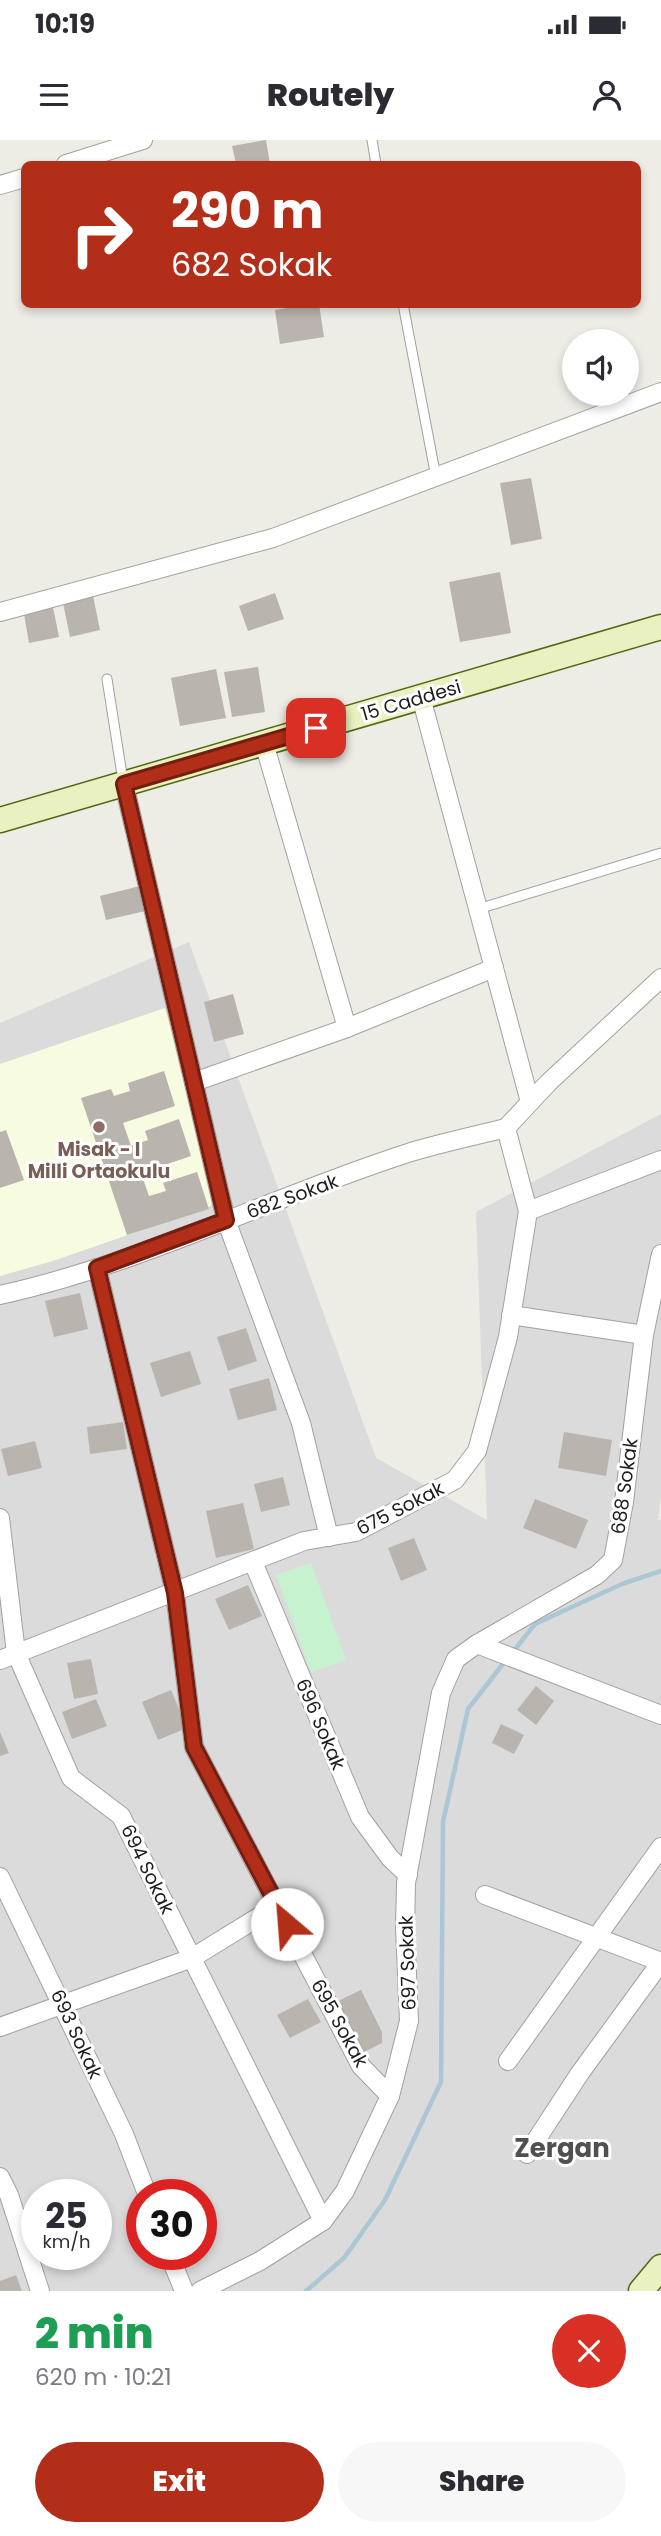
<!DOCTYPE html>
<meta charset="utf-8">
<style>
:root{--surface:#fff;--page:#f7f7f7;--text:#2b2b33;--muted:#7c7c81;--accent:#b22e19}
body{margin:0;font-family:Poppins,sans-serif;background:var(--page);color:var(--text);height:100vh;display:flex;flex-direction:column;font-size:26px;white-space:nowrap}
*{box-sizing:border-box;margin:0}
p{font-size:23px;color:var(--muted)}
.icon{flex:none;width:38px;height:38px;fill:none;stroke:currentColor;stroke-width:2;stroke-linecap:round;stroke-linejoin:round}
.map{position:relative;height:2151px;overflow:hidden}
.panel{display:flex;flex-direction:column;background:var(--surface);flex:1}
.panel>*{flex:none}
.top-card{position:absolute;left:21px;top:21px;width:620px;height:147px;border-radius:10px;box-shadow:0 4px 10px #0003;background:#b22e19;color:#fff;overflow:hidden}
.buttons{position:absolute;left:562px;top:189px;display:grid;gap:14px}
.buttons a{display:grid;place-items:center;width:77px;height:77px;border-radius:50%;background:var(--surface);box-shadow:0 4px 10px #0003;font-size:35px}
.speed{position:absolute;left:21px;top:2039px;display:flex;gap:14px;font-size:35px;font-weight:700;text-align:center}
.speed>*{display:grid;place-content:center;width:91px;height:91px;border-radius:50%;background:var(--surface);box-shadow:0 4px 10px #0003;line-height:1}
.speed small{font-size:18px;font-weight:400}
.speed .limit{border:10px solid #d22;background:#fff;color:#111}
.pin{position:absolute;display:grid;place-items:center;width:60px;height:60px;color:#fff;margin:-30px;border-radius:14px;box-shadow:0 4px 10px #0006}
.me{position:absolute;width:77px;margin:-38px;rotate:333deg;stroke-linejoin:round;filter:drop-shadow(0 0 5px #0008)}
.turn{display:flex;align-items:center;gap:24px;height:147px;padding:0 35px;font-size:32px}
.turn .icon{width:91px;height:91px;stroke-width:2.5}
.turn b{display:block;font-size:49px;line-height:60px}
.round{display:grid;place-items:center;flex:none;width:74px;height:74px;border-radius:37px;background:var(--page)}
.headline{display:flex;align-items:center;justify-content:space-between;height:119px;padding:0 35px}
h1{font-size:42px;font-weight:800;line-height:52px;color:#1e9e55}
.cta{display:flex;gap:14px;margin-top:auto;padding:14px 35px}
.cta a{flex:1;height:80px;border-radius:42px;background:var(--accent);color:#fff;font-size:28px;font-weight:800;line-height:80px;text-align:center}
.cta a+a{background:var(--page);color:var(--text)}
.status{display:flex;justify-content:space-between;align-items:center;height:49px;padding:0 35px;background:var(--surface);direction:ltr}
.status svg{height:19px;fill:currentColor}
header{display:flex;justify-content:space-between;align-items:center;height:91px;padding:0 35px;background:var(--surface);font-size:32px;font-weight:800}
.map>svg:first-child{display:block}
</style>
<div class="status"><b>10:19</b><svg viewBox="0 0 49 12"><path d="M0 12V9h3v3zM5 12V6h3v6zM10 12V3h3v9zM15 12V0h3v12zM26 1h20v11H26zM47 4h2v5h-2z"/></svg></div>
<header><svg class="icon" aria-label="menu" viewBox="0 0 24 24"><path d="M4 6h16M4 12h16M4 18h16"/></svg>Routely<svg class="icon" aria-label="person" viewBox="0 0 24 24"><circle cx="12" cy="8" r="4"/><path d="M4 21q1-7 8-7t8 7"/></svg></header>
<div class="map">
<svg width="661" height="2151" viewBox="0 0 661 2151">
<rect width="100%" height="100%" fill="#edece5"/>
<!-- residential -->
<path fill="#dbdbdb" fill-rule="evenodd" d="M189 802 376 1318 487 1380 476 1072 661 974V1355L658 1380 661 1379V2151H0V883ZM37 2054H96V2114H37ZM142 2054H201V2114H142Z"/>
<!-- education -->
<path fill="#f7fbe0" d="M165 868 214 1049 211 1066 53 1121 0 1136V924Z"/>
<!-- park -->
<path fill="#c7f2d0" d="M311 1423 346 1520 311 1532 276 1435Z"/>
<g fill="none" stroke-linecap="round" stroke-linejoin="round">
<!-- stream -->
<g stroke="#abc6d5" stroke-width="4.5">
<path d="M512 1513 535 1484 622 1444 661 1431"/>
<path d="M306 2151 344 2118 385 2060 441 1942 443 1682 468 1569 506 1520"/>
</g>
</g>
<!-- building -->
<g fill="#bab4ae">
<path d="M266 0 270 24H236L232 6Z"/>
<path d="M309 164H319L324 197 280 204 275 170Z"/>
<path d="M531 338 542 399 511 405 500 343Z"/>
<path d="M500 432 511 493 460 502 449 442Z"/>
<path d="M92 451 100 490 70 497 62 458Z"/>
<path d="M275 453 284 479 248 491 239 466Z"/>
<path d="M52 462 59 497 29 503 23 468Z"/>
<path d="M258 527 265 572 232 577 224 532Z"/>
<path d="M216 529 226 578 180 586 171 538Z"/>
<path d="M144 745 150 770 106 780 100 756Z"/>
<path d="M233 854 244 894 214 902 204 862Z"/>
<path d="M164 931 175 966 123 983 131 1006 148 1000 145 991 179 979 191 1016 141 1033 149 1056 166 1051 163 1043 197 1032 209 1069 127 1095 81 958 111 949 114 956 130 951 128 943Z"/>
<path d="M6 990 24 1040 0 1048V992Z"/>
<path d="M80 1153 88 1189 54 1197 45 1161Z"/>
<path d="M246 1188 257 1221 228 1231 217 1197Z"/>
<path d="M190 1211 201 1244 161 1257 150 1223Z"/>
<path d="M269 1238 277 1270 238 1280 229 1249Z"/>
<path d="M123 1282 127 1309 90 1314 87 1287Z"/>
<path d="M564 1292 612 1300 606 1336 558 1328Z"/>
<path d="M35 1301 42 1328 8 1336 1 1309Z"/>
<path d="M283 1337 290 1365 261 1372 254 1344Z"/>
<path d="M535 1359 588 1380 576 1409 523 1388Z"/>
<path d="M243 1363 254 1409 216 1418 206 1371Z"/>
<path d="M414 1398 427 1430 401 1441 388 1408Z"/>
<path d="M248 1445 262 1476 229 1490 215 1459Z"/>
<path d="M91 1519 98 1554 74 1559 67 1523Z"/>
<path d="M536 1546 554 1561 536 1585 517 1570Z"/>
<path d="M171 1550 187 1588 158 1600 142 1562Z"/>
<path d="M96 1559 107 1586 72 1599 62 1572Z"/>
<path d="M501 1584 524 1595 514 1614 492 1603Z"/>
<path d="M0 1592 9 1613 0 1616Z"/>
<path d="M361 1850 382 1892V1903L362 1913 336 1862Z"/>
<path d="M308 1859 321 1882 290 1898 277 1875Z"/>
<path d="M16 2135 22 2151H0V2141Z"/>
</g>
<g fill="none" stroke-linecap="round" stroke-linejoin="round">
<defs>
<g id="lane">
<path d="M372 0 376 24"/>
<path d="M403 164 436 337"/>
<path d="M107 539 123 641"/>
<path d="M478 769 661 713"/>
</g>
<g id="street">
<path d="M66 24 143 0"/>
<path d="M0 45 24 38"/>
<path d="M0 472 273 398 661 252"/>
<path d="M421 557 530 962"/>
<path d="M264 603 347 888"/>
<path d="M124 644 226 1080 301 1283 329 1397"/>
<path d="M194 942 347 888 494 828"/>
<path d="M506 988 548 943 661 838"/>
<path d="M528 1071 661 1020"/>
<path d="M97 1128 175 1453 194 1607 361 1926 390 1956"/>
<path d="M0 1155C141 1124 271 1057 408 1013 440 1003 474 996 506 988"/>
<path d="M511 1175 644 1195"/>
<path d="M0 1378 16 1513 71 1638 121 1676 323 2081"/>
<path d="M253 1422 360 1677 390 1718 408 1735"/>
<path d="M477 1504 661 1575"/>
<path d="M0 1520 304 1401 356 1392 455 1340 477 1311 508 1197 528 1071 506 988"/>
<path d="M0 1737 124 1994 147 2054"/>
<path d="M485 1755 661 1822"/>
<path d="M0 1887 192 1818 278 1765"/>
<path d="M508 1921 661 1707"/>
<path d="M527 2014 580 1933 661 1822"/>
<path d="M0 2037 9 2055 40 2151"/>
<path d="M169 2114 184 2151"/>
<path d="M200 2151 260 2121 323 2081 345 2051 390 1956 409 1881 405 1788 406 1743 441 1553 456 1519 477 1504 597 1435 613 1420 624 1362 644 1195 661 1114"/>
</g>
<g id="secondary">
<path d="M0 680 661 487"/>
<path d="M641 2151 661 2127"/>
</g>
</defs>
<!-- lane casing -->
<use href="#lane" stroke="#a1a1a1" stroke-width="11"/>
<!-- street casing -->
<use href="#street" stroke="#a1a1a1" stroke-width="20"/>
<!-- secondary casing -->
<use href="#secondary" stroke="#526613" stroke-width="27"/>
<!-- lane -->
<use href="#lane" stroke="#fff" stroke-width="9"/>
<!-- street -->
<use href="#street" stroke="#fff" stroke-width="18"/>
<!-- secondary -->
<use href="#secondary" stroke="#e8f1bf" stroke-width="24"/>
</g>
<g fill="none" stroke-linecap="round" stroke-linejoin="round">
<defs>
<path id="route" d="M287 1784 194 1607 175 1453 97 1128 226 1080 124 644 316 588"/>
</defs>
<!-- route casing -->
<use href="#route" stroke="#741e10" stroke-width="18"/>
<!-- route -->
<use href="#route" stroke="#b22e19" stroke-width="12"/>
</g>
<!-- markers -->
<circle fill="#8d6e63" stroke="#fff" stroke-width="2.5" cx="99" cy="987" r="7"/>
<g text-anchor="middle" stroke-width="6" stroke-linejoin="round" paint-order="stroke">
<!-- street labels -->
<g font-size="19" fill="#1d1d1d" stroke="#fff">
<text transform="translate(411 560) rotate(-16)" y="7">15 Caddesi</text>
<text transform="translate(292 1056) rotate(-20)" y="7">682 Sokak</text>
<text transform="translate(624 1346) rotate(-82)" y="7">688 Sokak</text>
<text transform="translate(400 1368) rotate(-27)" y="7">675 Sokak</text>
<text transform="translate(321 1584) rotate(67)" y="7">696 Sokak</text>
<text transform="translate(148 1729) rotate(64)" y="7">694 Sokak</text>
<text transform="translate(407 1823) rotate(-92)" y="7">697 Sokak</text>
<text transform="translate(340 1883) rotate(61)" y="7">695 Sokak</text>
<text transform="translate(77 1894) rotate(65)" y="7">693 Sokak</text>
</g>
<!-- education labels -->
<g font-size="19" font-weight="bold" fill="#785e54" stroke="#fff">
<text x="99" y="1016">Misak - I<tspan x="99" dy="22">Milli Ortaokulu</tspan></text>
</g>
<!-- district labels -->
<g font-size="26" font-weight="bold" fill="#505050" stroke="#fff">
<text x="562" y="2017">Zergan</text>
</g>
</g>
</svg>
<div class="buttons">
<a><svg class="icon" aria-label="sound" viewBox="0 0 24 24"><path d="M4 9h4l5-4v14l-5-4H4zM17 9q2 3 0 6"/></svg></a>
</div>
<div class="speed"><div>25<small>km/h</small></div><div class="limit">30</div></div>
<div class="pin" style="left:316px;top:588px;background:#d93025"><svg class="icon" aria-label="arrive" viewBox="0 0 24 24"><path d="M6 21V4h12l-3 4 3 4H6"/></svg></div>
<svg class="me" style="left:287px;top:1784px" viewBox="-20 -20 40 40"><circle r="19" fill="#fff"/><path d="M0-13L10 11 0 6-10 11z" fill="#b22e19"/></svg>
<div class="top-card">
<div class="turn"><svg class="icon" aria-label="right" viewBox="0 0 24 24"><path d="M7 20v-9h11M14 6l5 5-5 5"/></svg><div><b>290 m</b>682 Sokak</div></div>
</div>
</div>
<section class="panel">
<div class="headline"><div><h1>2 min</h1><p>620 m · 10:21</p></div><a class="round" style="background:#d93025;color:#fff"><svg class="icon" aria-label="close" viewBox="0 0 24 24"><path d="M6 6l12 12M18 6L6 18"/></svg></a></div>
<div class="cta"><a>Exit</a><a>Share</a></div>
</section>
